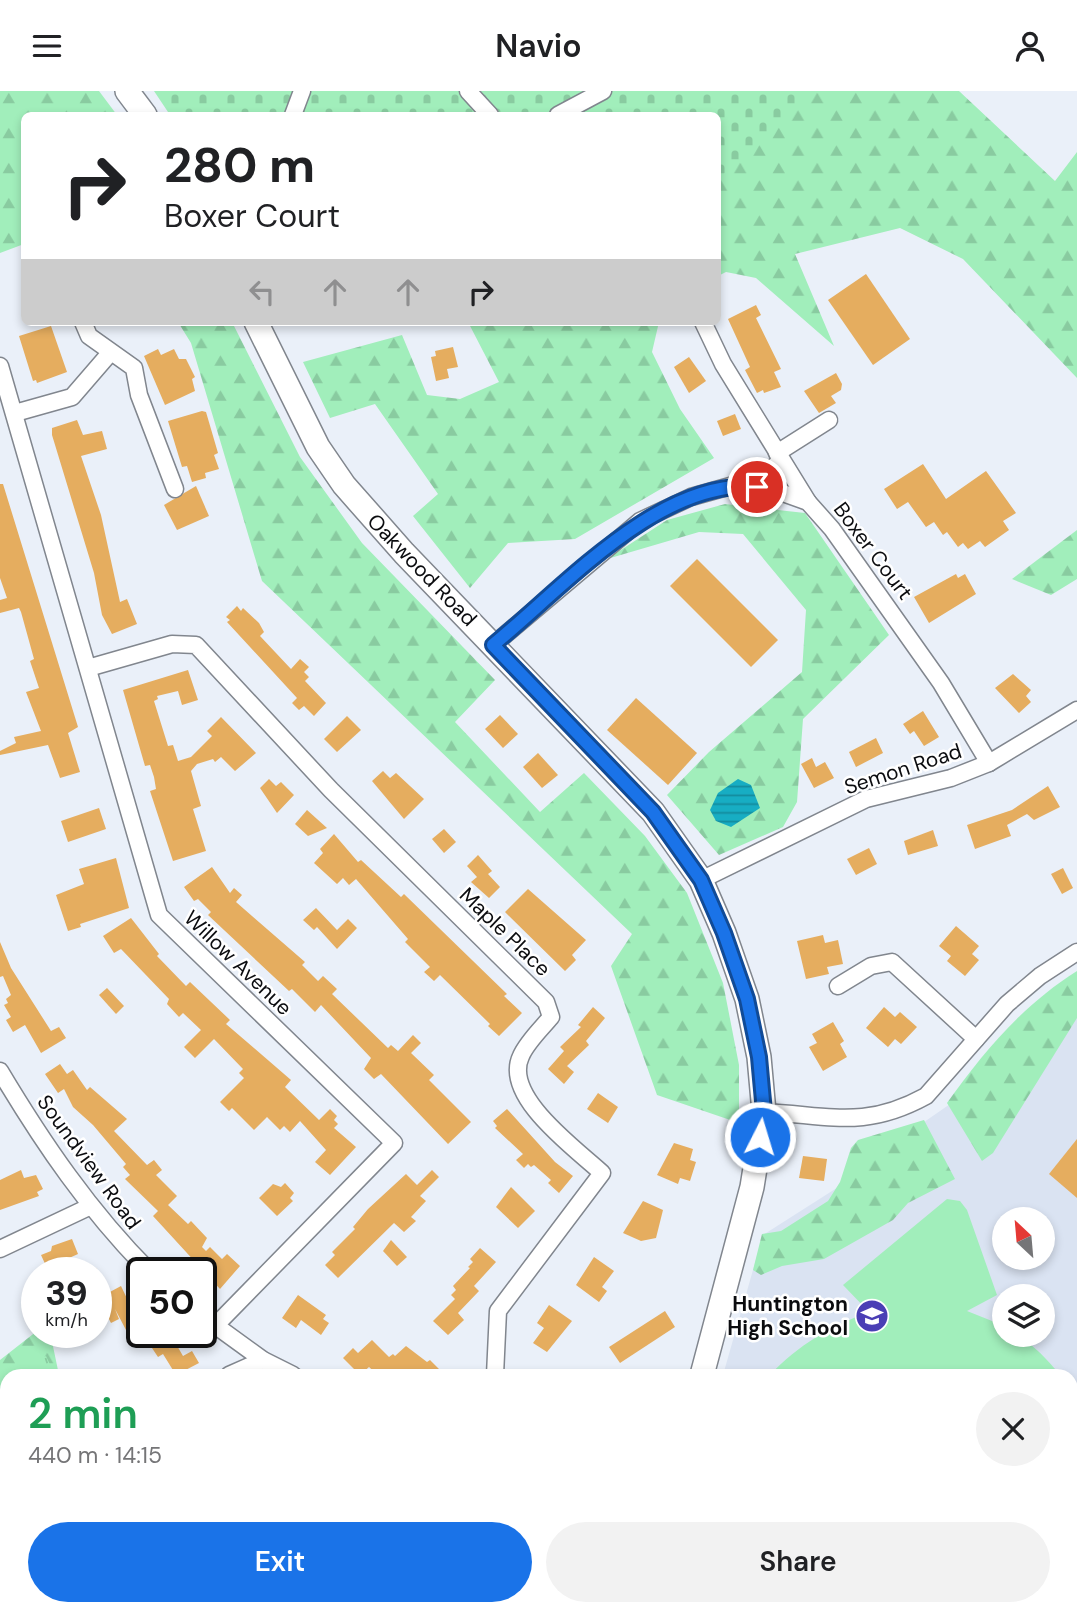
<!DOCTYPE html>
<meta charset="utf-8">
<style>
:root{--surface:#fff;--page:#f2f2f2;--text:#202124;--muted:#757577;--accent:#1a73e8}
body{margin:0;font-family:"DM Sans",sans-serif;background:var(--page);color:var(--text);height:100vh;display:flex;flex-direction:column;font-size:26px;white-space:nowrap}
*{box-sizing:border-box;margin:0}
p{font-size:23px;color:var(--muted)}
.icon{flex:none;width:38px;height:38px;fill:none;stroke:currentColor;stroke-width:2;stroke-linecap:round;stroke-linejoin:round}
.map{position:relative;flex:1;overflow:hidden}
.panel{position:absolute;left:0px;top:1278px;width:1078px;height:247px;display:flex;flex-direction:column;background:var(--surface);border-radius:21px 21px 0 0;box-shadow:0 4px 10px #0003}
.panel>*{flex:none}
.banner{position:absolute;left:21px;top:21px;width:700px;height:214px;border-radius:10px;box-shadow:0 4px 10px #0003;background:#fff;color:var(--text);overflow:hidden}
.needle{width:46px;rotate:334deg}
.controls{position:absolute;left:992px;top:1116px;display:grid;gap:14px}
.controls a{display:grid;place-items:center;width:63px;height:63px;border-radius:50%;background:var(--surface);box-shadow:0 4px 10px #0003;font-size:35px}
.speed{position:absolute;left:21px;top:1166px;display:flex;gap:14px;font-size:35px;font-weight:700;text-align:center}
.speed>*{display:grid;place-content:center;width:91px;height:91px;border-radius:50%;background:var(--surface);box-shadow:0 4px 10px #0003;line-height:1}
.speed small{font-size:18px;font-weight:400}
.speed .limit{border:4px solid #111;border-radius:10px;background:#fff;color:#111}
.pin{position:absolute;display:grid;place-items:center;width:60px;height:60px;color:#fff;margin:-30px;border:4px solid #fff;border-radius:50%;box-shadow:0 2px 7px #0007}
.me{position:absolute;width:77px;margin:-38px;rotate:5deg;stroke-linejoin:round;filter:drop-shadow(0 0 5px #0008)}
.turn{display:flex;align-items:center;gap:24px;height:147px;padding:0 28px;font-size:32px}
.turn .icon{width:91px;height:91px;stroke-width:2.5}
.turn b{display:block;font-size:49px;line-height:60px}
.lanes{display:flex;align-items:center;height:66px;padding:0 28px;background:#0003;justify-content:center;gap:35px;direction:ltr}
.lanes .off{opacity:.35}
.round{display:grid;place-items:center;flex:none;width:74px;height:74px;border-radius:37px;background:var(--page)}
.overview{display:flex;align-items:center;justify-content:space-between;height:119px;padding:0 28px}
h1{font-size:42px;font-weight:600;line-height:52px;color:#1e9e55}
.primary-button{display:flex;gap:14px;margin-top:auto;padding:14px 28px}
.primary-button a{flex:1;height:80px;border-radius:42px;background:var(--accent);color:#fff;font-size:28px;font-weight:600;line-height:80px;text-align:center}
.primary-button a+a{background:var(--page);color:var(--text)}
header{display:flex;justify-content:space-between;align-items:center;height:91px;padding:0 28px;background:var(--surface);font-size:32px;font-weight:600}
.map>svg:first-child{display:block}
</style>
<header><svg class="icon" aria-label="menu" viewBox="0 0 24 24"><path d="M4 6h16M4 12h16M4 18h16"/></svg>Navio<svg class="icon" aria-label="person" viewBox="0 0 24 24"><circle cx="12" cy="8" r="4"/><path d="M4 21q1-7 8-7t8 7"/></svg></header>
<div class="map">
<svg width="1077" height="1524" viewBox="0 0 1077 1524">
<defs>
<pattern id="forest-firs" width="22" height="20" patternUnits="userSpaceOnUse" patternTransform="scale(1.75)"><rect width="22" height="20" fill="#a1eebb"/><path d="M5 1l3.5 6h-7zM16 11l3.5 6h-7z" fill="#89cba0"/></pattern>
<pattern id="cemetery-stones" width="16" height="16" patternUnits="userSpaceOnUse" patternTransform="scale(1.75)"><rect width="16" height="16" fill="#a1eebb"/><path d="M2 7V4a2 2 0 0 1 4 0v3zM10 15v-3a2 2 0 0 1 4 0v3z" fill="#89cba0"/></pattern>
<pattern id="park-tufts" width="24" height="20" patternUnits="userSpaceOnUse" patternTransform="scale(1.75)"><rect width="24" height="20" fill="#a1eebb"/><path d="M3 7l-1-3M5 7V3M7 7l1-3M15 17l-1-3M17 17v-4M19 17l1-3" fill="none" stroke="#89cba0"/></pattern>
<pattern id="water-rules" width="6" height="5" patternUnits="userSpaceOnUse" patternTransform="scale(1.75)"><rect width="6" height="5" fill="#17adc3"/><path d="M0 2.5h6" fill="none" stroke="#138b9d"/></pattern>
</defs>
<rect width="100%" height="100%" fill="#eaf0f9"/>
<!-- built -->
<path fill="#dae3f2" fill-rule="evenodd" d="M1077 925V1524H656L658 1517H1071V1284H723L763 1144 843 1093 927 1029ZM1004 1129H1043V1167H1004ZM1004 1206H1043V1244H1004Z"/>
<!-- forest -->
<g fill="url(#forest-firs)">
<path d="M0 0H99L117 24H24V153L0 162Z"/>
<path d="M752 0H959L1055 90 1077 61V287L963 168 900 137 795 163 834 255 756 187 726 181 718 185V36Z"/>
<path d="M178 231H232L300 366 362 452 495 589 455 631 540 721 584 682 645 745 687 802 723 892 739 974V1032L657 1004 611 875 632 843 262 490 191 252Z"/>
<path d="M468 231H659L652 261 680 318 714 367 575 448 508 452 470 497 413 425 438 403 375 313 330 327 303 271 402 244 427 304 460 308 499 291Z"/>
<path d="M725 413 805 422 889 544 803 628 797 711 783 736 719 764 667 704 709 661 802 581 806 519 743 443 699 441 607 468 667 429Z"/>
<path d="M1077 439V488L1051 504 1012 488Z"/>
<path d="M1077 880V927L993 1062 982 1070 947 1012C984 960 1023 914 1077 880Z"/>
<path d="M924 1029 955 1088 908 1112 893 1129 824 1168 782 1175 761 1184 753 1179 762 1143 781 1140 828 1110 840 1091 851 1057 858 1049Z"/>
<path d="M37 1240 50 1241 59 1284H7V1517H374L364 1524H0V1269Z"/>
</g>
<!-- cemetery -->
<path fill="url(#cemetery-stones)" d="M154 0H809L784 30 718 88V24H170Z"/>
<!-- park -->
<path fill="url(#park-tufts)" d="M46 1265 55 1284H7V1517H277L263 1524H0V1287Z"/>
<!-- pitch -->
<g fill="#a1eebb">
<path d="M947 1108 960 1110 967 1119 997 1204 967 1220 1002 1234 1004 1244C1029 1244 1045 1268 1061 1284H770C798 1254 831 1235 869 1221L843 1194Z"/>
<path d="M1071 1443 1077 1448V1524H989L981 1517H1071Z"/>
<path d="M739 1517H893L901 1524H744Z"/>
</g>
<!-- water -->
<path fill="url(#water-rules)" d="M738 688 751 694 760 717 731 736 716 730 710 719 718 702Z"/>
<!-- building -->
<g fill="#e5ad5f">
<path d="M866 183 910 248 873 274 828 209Z"/>
<path d="M756 214 761 224 756 227 781 278 774 281 781 296 764 302 763 299 757 302 745 279 750 276 728 228Z"/>
<path d="M51 235 67 281 37 292 36 289 33 290 19 245Z"/>
<path d="M453 256 458 276 447 278 449 287 436 290 431 266 436 265 435 260Z"/>
<path d="M158 258 161 264 174 258 179 268H186L195 286 192 288 195 300 165 314 144 265Z"/>
<path d="M689 266 706 290 689 302 674 276Z"/>
<path d="M836 282 842 293 841 299 831 305 836 312 819 322 804 300Z"/>
<path d="M202 320 206 321 218 362 214 364 219 378 205 382 206 387 192 391 187 375 182 376 168 330Z"/>
<path d="M735 323 741 338 723 345 717 330Z"/>
<path d="M77 329 83 344 102 340 107 358 81 365 101 424 120 511 127 508 137 533 112 543 102 524 94 482 52 344V337Z"/>
<path d="M923 373 946 408 986 380 1016 422 1003 430 1009 439 985 456 980 450 968 458 963 452 958 456 947 441 943 444 934 431 926 436 908 411 897 418 884 398Z"/>
<path d="M0 393H3L78 636 68 642 80 681 60 687 48 654 0 664V660L16 652 14 646 41 640 26 601 39 597 30 570 34 568 21 521 19 517 0 522V509L7 507 0 487Z"/>
<path d="M196 395 209 425 177 439 164 414Z"/>
<path d="M697 468 778 549 751 576 670 495Z"/>
<path d="M956 483 958 487 965 483 976 503 929 532 914 506Z"/>
<path d="M237 515 241 520 243 517 259 532 264 541 260 545 291 578 300 568 309 576 304 581 309 586 305 590 326 612 314 625 304 615 299 619 292 612 297 607 227 531 230 529 226 526Z"/>
<path d="M188 579 198 609 182 614 178 600 157 605 158 608 154 610 168 655 173 654 178 670 191 666 212 645 207 640 221 626 256 662 235 680 221 666 215 671 213 668 197 673 191 680 201 715 193 718 206 760 173 770 150 700 156 698 154 686 150 674 145 675 123 599Z"/>
<path d="M1013 583 1031 599 1026 605 1031 611 1019 622 995 597Z"/>
<path d="M636 607 697 662 668 694 607 639Z"/>
<path d="M923 620 939 646 924 655 914 640 910 643 903 633Z"/>
<path d="M500 624 518 643 503 657 485 638Z"/>
<path d="M347 625 361 639 337 661 324 648Z"/>
<path d="M876 647 883 662 856 676 849 661Z"/>
<path d="M538 662 558 684 542 697 523 676Z"/>
<path d="M812 667 816 676 825 671 834 687 814 697 801 673Z"/>
<path d="M383 680 390 687 396 682 424 708 404 728 372 690Z"/>
<path d="M269 688 276 695 281 691 294 704 277 722 260 697Z"/>
<path d="M1048 695 1060 716 1034 729 1027 723 1007 734 1011 745 975 758 967 734 1012 719Z"/>
<path d="M99 717 106 738 68 751 61 730Z"/>
<path d="M307 719 327 737 308 745 295 733Z"/>
<path d="M444 738 456 751 444 762 432 748Z"/>
<path d="M933 739 938 755 908 764 904 750Z"/>
<path d="M334 743 358 771 361 769 401 806 404 803 507 903 504 905 522 922 499 945 488 935 490 933 440 884 434 890 424 881 430 876 405 851 408 848 356 788 349 794 343 787 337 793 314 772 323 762 320 758Z"/>
<path d="M869 757 877 773 856 784 847 768Z"/>
<path d="M478 764 492 780 488 783 500 796 489 807 471 791 477 786 467 775Z"/>
<path d="M116 767 129 817 80 833 81 836 68 840 56 804 84 793 79 778Z"/>
<path d="M212 776 230 802 234 797 242 804 236 811 305 871 302 874 318 890 323 885 337 898 332 903 388 957 391 954 398 960 413 944 421 952 411 962 434 984 429 989 471 1031 448 1053 381 983 374 988 364 978 371 967 321 914 315 921 292 898 289 900 208 824 211 821 198 808 194 810 184 796Z"/>
<path d="M1063 777 1073 797 1062 803 1051 783Z"/>
<path d="M528 798 586 849 572 864 576 869 565 880 505 821Z"/>
<path d="M316 817 337 839 348 828 357 837 337 858 317 836 314 839 303 829Z"/>
<path d="M131 827 159 863 157 865 186 895 190 891 230 929 226 933 291 989 285 996 319 1029 330 1018 337 1025 334 1029 338 1033 334 1037 356 1056 330 1084 315 1071 326 1059 300 1030 290 1041 284 1035 280 1039 267 1026 254 1039 232 1017 229 1020 220 1011 244 987 239 982 243 978 214 948 195 967 184 956 201 939 183 922 179 926 167 913 169 908 121 858 114 862 103 845Z"/>
<path d="M956 835 979 855 972 863 979 869 965 885 947 870 951 865 939 855Z"/>
<path d="M823 844 825 852 838 849 843 873 827 876 829 883 806 888 797 850Z"/>
<path d="M0 851 11 877 51 940 59 936 66 947 41 962 25 934 13 941 6 929 11 926 4 914 8 912 6 908 11 904 3 885 0 886Z"/>
<path d="M107 897 124 915 116 923 99 904Z"/>
<path d="M593 916 605 927 586 950 589 954 567 975 574 981 564 993 548 978 564 960 560 956 581 936 578 934Z"/>
<path d="M884 916 895 926 900 921 917 936 901 953 895 948 888 956 866 937Z"/>
<path d="M833 931 844 950 840 953 847 966 823 980 809 956 817 952 812 943Z"/>
<path d="M60 973 67 983 73 979 87 999 90 996 127 1028 114 1040 147 1074 154 1069 162 1079 156 1084 177 1105 168 1114 188 1133 191 1130 207 1147 202 1156 206 1160 210 1156 222 1168 227 1163 240 1175 220 1198 153 1125 158 1120 125 1088 130 1084 123 1076 126 1073 93 1034 73 1016 64 998 58 1002 45 983Z"/>
<path d="M598 1002 618 1016 608 1032 587 1018Z"/>
<path d="M507 1018 555 1071 573 1085 559 1102 548 1092 551 1089 534 1074 531 1076 528 1073 524 1077 516 1069 523 1063 495 1037 497 1035 493 1030Z"/>
<path d="M1077 1048V1107L1049 1083Z"/>
<path d="M674 1052 693 1058 690 1069 696 1071 690 1090 680 1087 678 1093 657 1084Z"/>
<path d="M803 1065 827 1068 824 1090 799 1087Z"/>
<path d="M21 1079 24 1087 36 1084 43 1098 37 1101 39 1105 0 1119V1089Z"/>
<path d="M432 1079 439 1086 420 1105 426 1110 411 1126 416 1130 404 1141 394 1132 338 1187 325 1174 335 1164 332 1161 355 1138 353 1136 368 1118 406 1083 417 1094Z"/>
<path d="M285 1092 294 1102 290 1107 293 1110 277 1125 259 1107 273 1093 281 1096Z"/>
<path d="M511 1096 535 1120 518 1137 496 1116Z"/>
<path d="M643 1110 663 1119 656 1147 641 1150 623 1142Z"/>
<path d="M72 1148 78 1163 47 1177 41 1164 51 1160 52 1155Z"/>
<path d="M391 1149 407 1166 397 1175 383 1160Z"/>
<path d="M480 1157 496 1171 474 1195 479 1200 458 1222 464 1229 448 1244 433 1230 455 1208 451 1204 456 1199 453 1195 470 1177 468 1176 473 1171 470 1168Z"/>
<path d="M594 1166 614 1180 602 1196 607 1200 599 1211 576 1194Z"/>
<path d="M96 1177 108 1202 121 1195 133 1220 142 1216V1231L126 1239 115 1218 119 1228 111 1232 96 1203Z"/>
<path d="M298 1204 326 1224 323 1228 329 1232 321 1244 301 1229 296 1237 282 1227Z"/>
<path d="M549 1214 572 1230 547 1261 533 1252 544 1237 537 1232Z"/>
<path d="M665 1220 675 1236 620 1272 609 1256Z"/>
<path d="M169 1241 183 1265 192 1260 199 1272 176 1284 163 1263 158 1266 152 1257 157 1254 154 1248Z"/>
<path d="M372 1249 389 1266 393 1263 395 1265 406 1255 427 1271 430 1269 445 1284H378L369 1276 360 1284 343 1267 353 1257 358 1262Z"/>
</g>
<g fill="none" stroke-linecap="round" stroke-linejoin="round">
<defs>
<g id="minor">
<path d="M468 0 490 24"/>
<path d="M293 24 302 0"/>
<path d="M558 24 603 0"/>
<path d="M83 231 89 245 134 277 139 304 175 398"/>
<path d="M703 231 723 273 808 411"/>
<path d="M0 275 159 824 394 1052 215 1235"/>
<path d="M15 322 72 306 110 262"/>
<path d="M777 362 829 329"/>
<path d="M757 396 781 368"/>
<path d="M493 554 640 430 691 406 734 394 769 397 808 411 832 438 941 592 989 672"/>
<path d="M88 577 172 553 196 554 331 699 546 911 551 926C541 938 527 951 521 965 502 1005 575 1057 602 1082L498 1220 495 1284"/>
<path d="M701 789 866 708 951 687 989 672 1077 619"/>
<path d="M838 895 871 875 892 871 976 948"/>
<path d="M0 980C43 1052 90 1121 150 1181"/>
<path d="M764 1021C829 1024 864 1039 926 1005L1007 913 1040 885 1077 861"/>
<path d="M0 1158 91 1115"/>
<path d="M201 1224 263 1269 293 1284"/>
<path d="M229 1284 263 1269"/>
<path d="M540 1517 547 1524"/>
<path d="M573 1517 574 1524"/>
</g>
<g id="secondary">
<path d="M127 0 145 24"/>
<path d="M256 231 318 356 344 394 404 462 653 721 701 789 724 842 747 908 759 966 764 1021 752 1096 702 1284"/>
<path d="M635 1524 637 1517"/>
</g>
</defs>
<!-- minor casing -->
<use href="#minor" stroke="#81868e" stroke-width="19"/>
<!-- secondary casing -->
<use href="#secondary" stroke="#81868e" stroke-width="26"/>
<!-- minor -->
<use href="#minor" stroke="#fff" stroke-width="16"/>
<!-- secondary -->
<use href="#secondary" stroke="#fff" stroke-width="23"/>
</g>
<g fill="none" stroke-linecap="round" stroke-linejoin="round">
<defs>
<path id="route" d="M757 396C660 387 564 496 493 554L653 721 701 789 724 842 747 908 759 966 764 1021 760 1046"/>
</defs>
<!-- route casing -->
<use href="#route" stroke="#114b97" stroke-width="18"/>
<!-- route -->
<use href="#route" stroke="#1a73e8" stroke-width="12"/>
</g>
<!-- icons -->
<defs>
<symbol id="school-disc" viewBox="-11 -11 22 22"><circle r="9.5" fill="#4a3eb5" stroke="#fff"/><path d="M0-5L7-2L0 1L-7-2ZM-4 1L0 2.5L4 1V4Q0 6-4 4Z" fill="#fff"/></symbol>
</defs>
<g fill-rule="evenodd">
<use href="#school-disc" x="853" y="1206" width="38" height="38"/>
</g>
<g text-anchor="middle" stroke-width="5" stroke-linejoin="round" paint-order="stroke">
<!-- street labels -->
<g font-size="21" fill="#0b0c0f" stroke="#fff">
<text transform="translate(873 460) rotate(53)" y="7">Boxer Court</text>
<text transform="translate(422 479) rotate(46)" y="7">Oakwood Road</text>
<text transform="translate(903 678) rotate(-18)" y="7">Semon Road</text>
<text transform="translate(505 841) rotate(44)" y="7">Maple Place</text>
<text transform="translate(238 872) rotate(44)" y="7">Willow Avenue</text>
<text transform="translate(89 1071) rotate(54)" y="7">Soundview Road</text>
</g>
<!-- poi labels -->
<g font-size="21" font-weight="bold" fill="#0b0c0f" stroke="#fff" text-anchor="end">
<text x="848" y="1220">Huntington<tspan x="848" dy="24">High School</tspan></text>
</g>
</g>
</svg>
<div class="controls">
<a><svg class="needle" viewBox="-14 -14 28 28"><path d="M0-13l5 13h-10z" fill="#e53935"/><path d="M0 13l5-13h-10z" fill="#757577"/></svg></a>
<a><svg class="icon" aria-label="layers" viewBox="0 0 24 24"><path d="M12 4l9 5-9 5-9-5zM3 14l9 5 9-5"/></svg></a>
</div>
<div class="speed"><div>39<small>km/h</small></div><div class="limit">50</div></div>
<div class="pin" style="left:757px;top:396px;background:#d93025"><svg class="icon" aria-label="arrive" viewBox="0 0 24 24"><path d="M6 21V4h12l-3 4 3 4H6"/></svg></div>
<svg class="me" style="left:760px;top:1046px" viewBox="-20 -20 40 40"><circle r="17" fill="#1a73e8" stroke="#fff" stroke-width="3"/><path d="M0-11L8 9 0 5-8 9z" fill="#fff"/></svg>
<div class="banner">
<div class="turn"><svg class="icon" aria-label="right" viewBox="0 0 24 24"><path d="M7 20v-9h11M14 6l5 5-5 5"/></svg><div><b>280 m</b>Boxer Court</div></div>
<div class="lanes"><svg class="icon off" aria-label="left" viewBox="0 0 24 24"><path d="M17 20v-9H6M10 6l-5 5 5 5"/></svg><svg class="icon off" aria-label="ahead" viewBox="0 0 24 24"><path d="M12 20V5M6 11l6-6 6 6"/></svg><svg class="icon off" aria-label="ahead" viewBox="0 0 24 24"><path d="M12 20V5M6 11l6-6 6 6"/></svg><svg class="icon" aria-label="right" viewBox="0 0 24 24"><path d="M7 20v-9h11M14 6l5 5-5 5"/></svg></div>
</div>
<section class="panel">
<div class="overview"><div><h1>2 min</h1><p>440 m · 14:15</p></div><a class="round"><svg class="icon" aria-label="close" viewBox="0 0 24 24"><path d="M6 6l12 12M18 6L6 18"/></svg></a></div>
<div class="primary-button"><a>Exit</a><a>Share</a></div>
</section>
</div>
